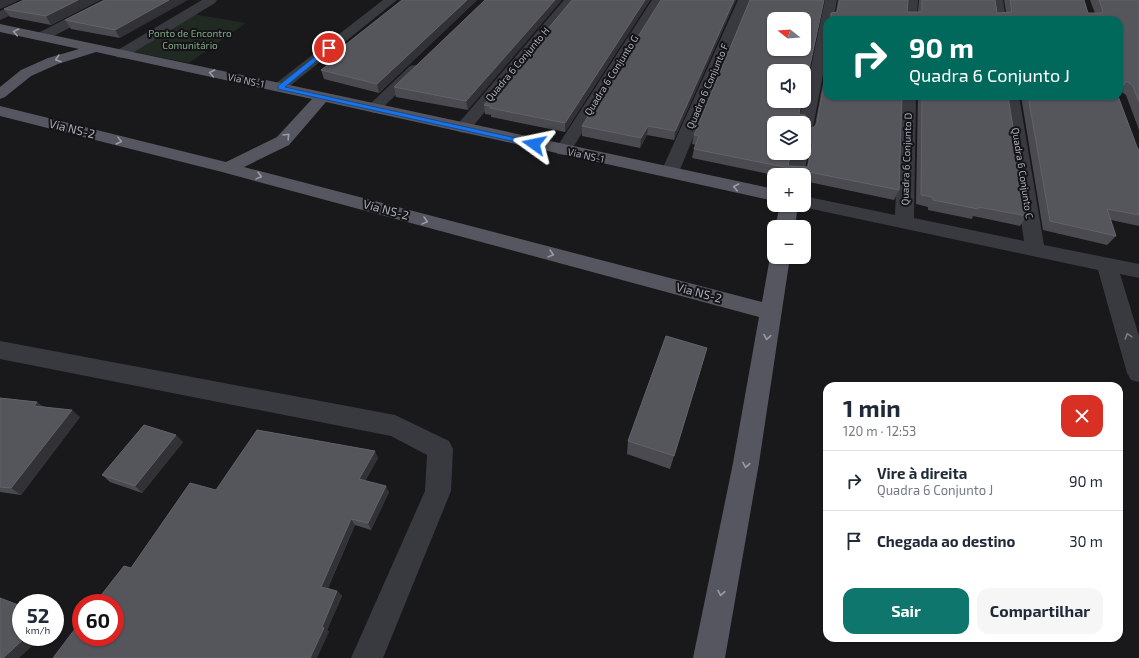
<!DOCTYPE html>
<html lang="pt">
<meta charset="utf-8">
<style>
:root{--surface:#fff;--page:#f6f6f7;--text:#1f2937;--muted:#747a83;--line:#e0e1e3;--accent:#0f766e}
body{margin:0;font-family:"Exo 2",sans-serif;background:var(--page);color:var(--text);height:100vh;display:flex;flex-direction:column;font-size:15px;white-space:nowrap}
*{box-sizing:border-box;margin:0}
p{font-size:13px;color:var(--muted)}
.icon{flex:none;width:22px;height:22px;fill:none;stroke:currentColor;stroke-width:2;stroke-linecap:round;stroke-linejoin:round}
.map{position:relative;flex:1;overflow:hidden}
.drawer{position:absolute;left:823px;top:382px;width:300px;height:260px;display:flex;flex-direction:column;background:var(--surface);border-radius:12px;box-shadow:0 1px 3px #0004}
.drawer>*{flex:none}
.guide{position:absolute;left:823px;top:16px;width:300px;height:84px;border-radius:12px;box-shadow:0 1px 3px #0004;background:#00695c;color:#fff;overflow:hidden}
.needle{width:26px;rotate:287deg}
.buttons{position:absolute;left:767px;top:12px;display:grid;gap:8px}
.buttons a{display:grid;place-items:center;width:44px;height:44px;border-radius:8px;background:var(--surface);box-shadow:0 1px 3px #0004;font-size:20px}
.speed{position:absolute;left:12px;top:594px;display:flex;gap:8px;font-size:20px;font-weight:700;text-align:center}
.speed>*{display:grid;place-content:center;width:52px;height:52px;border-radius:50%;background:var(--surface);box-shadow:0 1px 3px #0004;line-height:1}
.speed small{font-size:10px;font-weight:400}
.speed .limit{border:6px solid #d22;background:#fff;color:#111}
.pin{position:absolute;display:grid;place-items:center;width:34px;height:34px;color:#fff;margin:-17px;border:2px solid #fff;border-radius:50%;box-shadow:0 1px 4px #0007}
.me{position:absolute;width:44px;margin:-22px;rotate:282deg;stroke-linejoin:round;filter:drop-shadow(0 0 3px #0008)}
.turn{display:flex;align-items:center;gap:14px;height:84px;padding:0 20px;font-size:18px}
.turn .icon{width:52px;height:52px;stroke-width:2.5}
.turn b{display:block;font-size:28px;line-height:34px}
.round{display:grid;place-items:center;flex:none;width:42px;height:42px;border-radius:12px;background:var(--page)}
.head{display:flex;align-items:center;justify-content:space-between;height:68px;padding:0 20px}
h1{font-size:24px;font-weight:700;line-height:30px}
.action{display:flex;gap:8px;margin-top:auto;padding:8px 20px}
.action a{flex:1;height:46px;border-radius:12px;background:var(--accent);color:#fff;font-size:16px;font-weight:700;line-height:46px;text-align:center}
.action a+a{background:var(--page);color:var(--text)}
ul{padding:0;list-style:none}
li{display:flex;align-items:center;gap:12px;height:60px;padding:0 20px;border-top:1px solid var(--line)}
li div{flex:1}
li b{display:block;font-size:15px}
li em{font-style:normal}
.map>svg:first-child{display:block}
</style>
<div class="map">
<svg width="1139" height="658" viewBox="0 0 1139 658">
<rect width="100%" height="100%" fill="#19181b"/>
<!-- green -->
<path fill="#202922" d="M193 14 246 23 189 63 134 52Z"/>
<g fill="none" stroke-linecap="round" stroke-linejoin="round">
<!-- minor -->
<g fill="#393a40" fill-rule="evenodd">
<path d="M24 0H40L38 3 0 20V11Z"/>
<path d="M103 0H119L117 3 46 40H36L34 37 36 34Z"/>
<path d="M202 0H217L215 3 126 57 121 58 116 57 114 54 116 51Z"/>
<path d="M383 0H397L285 90 280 91 275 90 273 87 275 84Z"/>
<path d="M564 0H577L469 131 463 133 457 131 455 128 457 125Z"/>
<path d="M652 0H664L569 154 563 155 557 154 555 150Z"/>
<path d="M738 0H750L679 172 676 176 670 177 664 176 661 172Z"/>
<path d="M825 0H837L833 20H827V54L812 132 810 135 804 137V123H798L803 101H804Z"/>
<path d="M906 0H918L917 20H905Z"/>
<path d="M991 0H1003L1006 20H994Z"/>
<path d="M415 65 420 66 422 69 420 72 379 111 374 113 369 111 366 108 369 105 410 66Z"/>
<path d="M900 96H916L914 218 1024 241 1003 96H1019L1044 245 1139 264V278L1120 274 1139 336V382L1131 380 1127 373 1098 270 798 206 797 205H804V196L895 215Z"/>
<path d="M804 149 808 153 804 175H786L792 153H804Z"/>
<path d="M0 341 395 415 449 441 453 449 451 491 383 658H351L425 491 427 455 391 436 0 359Z"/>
</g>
<!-- primary -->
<g fill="#55565f" fill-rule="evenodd">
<path d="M0 24 280 83 774 189V201L326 102 289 145 244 167 762 302 770 257 773 252 774 257H790L759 463 725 658H693L733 463 759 317 222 172 0 116V106L226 162 277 137 312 99 96 52 58 64 31 76 5 97 0 99V87L21 70 48 58 79 49 0 32Z"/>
<path d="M780 205H798L795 227H775Z"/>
</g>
</g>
<!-- wall -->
<g fill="#4a4a50" fill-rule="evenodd">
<path d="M100 0 51 25 10 17 4 9Z"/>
<path d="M105 0 120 38 71 29 65 20Z"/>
<path d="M402 0H477L379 93 324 79 321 70 332 61 330 57Z"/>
<path d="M485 0 468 110 396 97 394 87Z"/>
<path d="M572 0H650L565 132 491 117V115L485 114 484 105Z"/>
<path d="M661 0H736L674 140 647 135 640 148 582 136V126Z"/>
<path d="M750 0H824L804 93V71H774V101H802L799 113 801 115H805L806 128 808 129 814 127 815 125 827 62V96H902L899 190 894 200 804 181V175H774L692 158 694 149 696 145 692 144 694 135ZM774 19H804V49H774ZM774 123H804V148H805L809 153 807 167 788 166 791 153H774Z"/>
<path d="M838 0H908L907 12H918L919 0H995L997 13 1006 12 1004 0H1084L1088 13H1095L1090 0H1139V130L1126 95 1120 91 1119 92V20H829L831 13 836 12Z"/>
<path d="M918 96H1008L1027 216 1020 226 973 216 972 219 928 210V207L916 204Z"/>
<path d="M1021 96H1118L1137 147 1139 150V226L1111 220 1116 236 1107 245 1043 230Z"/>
<path d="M703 362 670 469 627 454 628 441Z"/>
<path d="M0 398 37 402 42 406 80 417 21 495 0 492Z"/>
<path d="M183 442 142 493 110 482 102 475Z"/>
<path d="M378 458 365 481 389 492 371 530 355 525 328 588 337 591 342 596 327 630 329 632 131 568 216 490Z"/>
</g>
<!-- shaded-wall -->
<g fill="#323236">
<path d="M0 0H20L0 9Z"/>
<path d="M78 0H100L51 25 46 16Z"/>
<path d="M169 0H188L120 38 115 30Z"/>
<path d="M467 0H477L379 93 377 84Z"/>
<path d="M555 0H562L468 110 466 101Z"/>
<path d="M645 0H650L565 132V123Z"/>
<path d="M734 0H736L674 140 675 131Z"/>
<path d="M648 126 647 135 640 148 641 138Z"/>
<path d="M707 348 703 362 670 469 674 456Z"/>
<path d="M37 402 46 410 34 406Z"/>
<path d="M72 410 80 417 21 495 11 488Z"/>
<path d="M176 435 183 442 142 493 135 486Z"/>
<path d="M375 451 378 458 362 486 359 479Z"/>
<path d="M386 486 389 492 371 530 368 523Z"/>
<path d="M351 519 355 525 326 592 321 587Z"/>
<path d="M337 591 342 596 327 630 329 632 317 658H310L322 627Z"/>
<path d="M55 620 58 622 55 624Z"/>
<path d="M26 637H42L19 658H3Z"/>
</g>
<!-- building -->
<g fill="#55555c" stroke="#62636a" fill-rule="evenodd">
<path d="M24 0H78L46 16 4 9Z"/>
<path d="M105 0H169L115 30 65 20Z"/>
<path d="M402 0H467L377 84 321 70 337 58 330 57Z"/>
<path d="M485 0H555L466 101 394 87Z"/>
<path d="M572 0H645L565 123 490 108 491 106 484 105Z"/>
<path d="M661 0H734L675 131 648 126 641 138 582 126Z"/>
<path d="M750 0H824L804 93V71H774V101H802L799 113 801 115H805L806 128 808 129 814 127 817 123 827 68V96H902L899 190 694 149 699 136 694 135ZM774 19H804V49H774ZM774 123H804V142H806V139H808L813 144 808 167 788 166 791 153H774Z"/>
<path d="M840 0H908L907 12H922V0H995L997 13 1012 12 1010 0H1084L1088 13H1101L1103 11 1099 0H1139V102L1133 86 1126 81 1124 85 1119 86V20H831V13L837 12Z"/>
<path d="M922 96H1008L1027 216 978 207V209L933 200V197L921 195Z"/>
<path d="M1028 96H1118L1137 147 1139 150V215L1107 209 1116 236 1050 221Z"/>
<path d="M666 336 707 348 674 456 628 441Z"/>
<path d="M0 398 37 402 34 406 72 410 11 488 0 487Z"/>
<path d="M144 425 176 435 135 486 102 475Z"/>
<path d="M257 430 375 451 359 479 386 486 368 523 351 519 321 587 337 591 322 627 324 628 310 658H53L81 621V637H115V603H95L124 566 131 568 190 483 216 490Z"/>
<path d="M0 598 21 606V637H26L3 658H0Z"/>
</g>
<!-- one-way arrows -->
<defs><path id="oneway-chevron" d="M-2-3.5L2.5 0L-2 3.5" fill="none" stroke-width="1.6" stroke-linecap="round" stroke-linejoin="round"/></defs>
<g stroke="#999ca9">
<use href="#oneway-chevron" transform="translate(16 32) rotate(-168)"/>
<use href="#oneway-chevron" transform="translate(58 59) rotate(163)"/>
<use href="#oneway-chevron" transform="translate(212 73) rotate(-168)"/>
<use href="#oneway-chevron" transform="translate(287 136) rotate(-46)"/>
<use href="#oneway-chevron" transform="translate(119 141) rotate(14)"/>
<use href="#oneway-chevron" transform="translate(259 176) rotate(15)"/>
<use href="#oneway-chevron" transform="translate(736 187) rotate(-167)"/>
<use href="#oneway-chevron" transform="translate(425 221) rotate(15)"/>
<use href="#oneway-chevron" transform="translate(551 254) rotate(15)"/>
<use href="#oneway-chevron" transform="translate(767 337) rotate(99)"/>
<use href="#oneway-chevron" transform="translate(746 465) rotate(100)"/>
<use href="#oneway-chevron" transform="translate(721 593) rotate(101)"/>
</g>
<use stroke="#777a84" href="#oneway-chevron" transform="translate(1128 336) rotate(-106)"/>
<!-- route -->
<path fill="#1a73e8" stroke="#114b97" d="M327 47 332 48 285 87 534 142 538 144 534 146 278 89V86Z"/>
<g text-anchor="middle" stroke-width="4" stroke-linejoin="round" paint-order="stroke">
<!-- far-park labels -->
<g font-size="10" fill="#81a687" stroke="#141316">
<text x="190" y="37">Ponto de Encontro<tspan x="190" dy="12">Comunitário</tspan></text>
</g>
<!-- far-street labels -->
<g font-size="10" fill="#aaaebb" stroke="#141316">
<text transform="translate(517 64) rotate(-50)" y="4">Quadra 6 Conjunto H</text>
<text transform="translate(611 75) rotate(-58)" y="4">Quadra 6 Conjunto G</text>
<text transform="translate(246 80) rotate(12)" y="4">Via NS-1</text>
<text transform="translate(707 86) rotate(-67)" y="4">Quadra 6 Conjunto F</text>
<text transform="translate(586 155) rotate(12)" y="4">Via NS-1</text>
<text transform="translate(906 159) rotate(-88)" y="4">Quadra 6 Conjunto D</text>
<text transform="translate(1023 173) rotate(81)" y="4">Quadra 6 Conjunto C</text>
</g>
<!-- street labels -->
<g font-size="12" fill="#aaaebb" stroke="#141316">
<text transform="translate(72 129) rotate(14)" y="4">Via NS-2</text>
<text transform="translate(386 210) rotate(15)" y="4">Via NS-2</text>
<text transform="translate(699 293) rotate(15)" y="4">Via NS-2</text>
</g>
</g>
</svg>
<div class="buttons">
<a><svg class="needle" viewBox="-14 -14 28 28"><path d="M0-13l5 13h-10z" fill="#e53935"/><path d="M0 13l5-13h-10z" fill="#747a83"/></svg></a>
<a><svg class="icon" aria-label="sound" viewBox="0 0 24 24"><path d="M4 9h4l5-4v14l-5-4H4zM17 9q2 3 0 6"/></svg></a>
<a><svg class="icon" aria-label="layers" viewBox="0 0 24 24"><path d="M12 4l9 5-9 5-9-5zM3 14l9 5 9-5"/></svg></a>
<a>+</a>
<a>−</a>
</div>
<div class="speed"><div>52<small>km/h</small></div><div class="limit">60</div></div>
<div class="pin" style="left:329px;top:48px;background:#d93025"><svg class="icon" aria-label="arrive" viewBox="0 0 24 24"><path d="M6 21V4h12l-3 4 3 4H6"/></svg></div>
<svg class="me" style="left:534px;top:144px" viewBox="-20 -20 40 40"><path d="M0-17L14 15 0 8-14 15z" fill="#1a73e8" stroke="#fff" stroke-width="4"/></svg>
<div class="guide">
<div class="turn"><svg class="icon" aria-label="right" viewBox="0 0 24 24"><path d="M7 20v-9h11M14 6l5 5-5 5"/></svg><div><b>90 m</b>Quadra 6 Conjunto J</div></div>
</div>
<section class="drawer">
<div class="head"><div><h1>1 min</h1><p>120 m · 12:53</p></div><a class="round" style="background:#d93025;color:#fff"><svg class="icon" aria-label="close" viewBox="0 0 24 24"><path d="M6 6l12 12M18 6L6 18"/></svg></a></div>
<ul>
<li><svg class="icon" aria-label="right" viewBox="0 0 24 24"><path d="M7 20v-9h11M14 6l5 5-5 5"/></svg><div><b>Vire à direita</b><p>Quadra 6 Conjunto J</p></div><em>90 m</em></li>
<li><svg class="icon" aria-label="arrive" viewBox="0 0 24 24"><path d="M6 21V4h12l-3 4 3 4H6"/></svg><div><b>Chegada ao destino</b></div><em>30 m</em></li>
</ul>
<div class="action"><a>Sair</a><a>Compartilhar</a></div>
</section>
</div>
